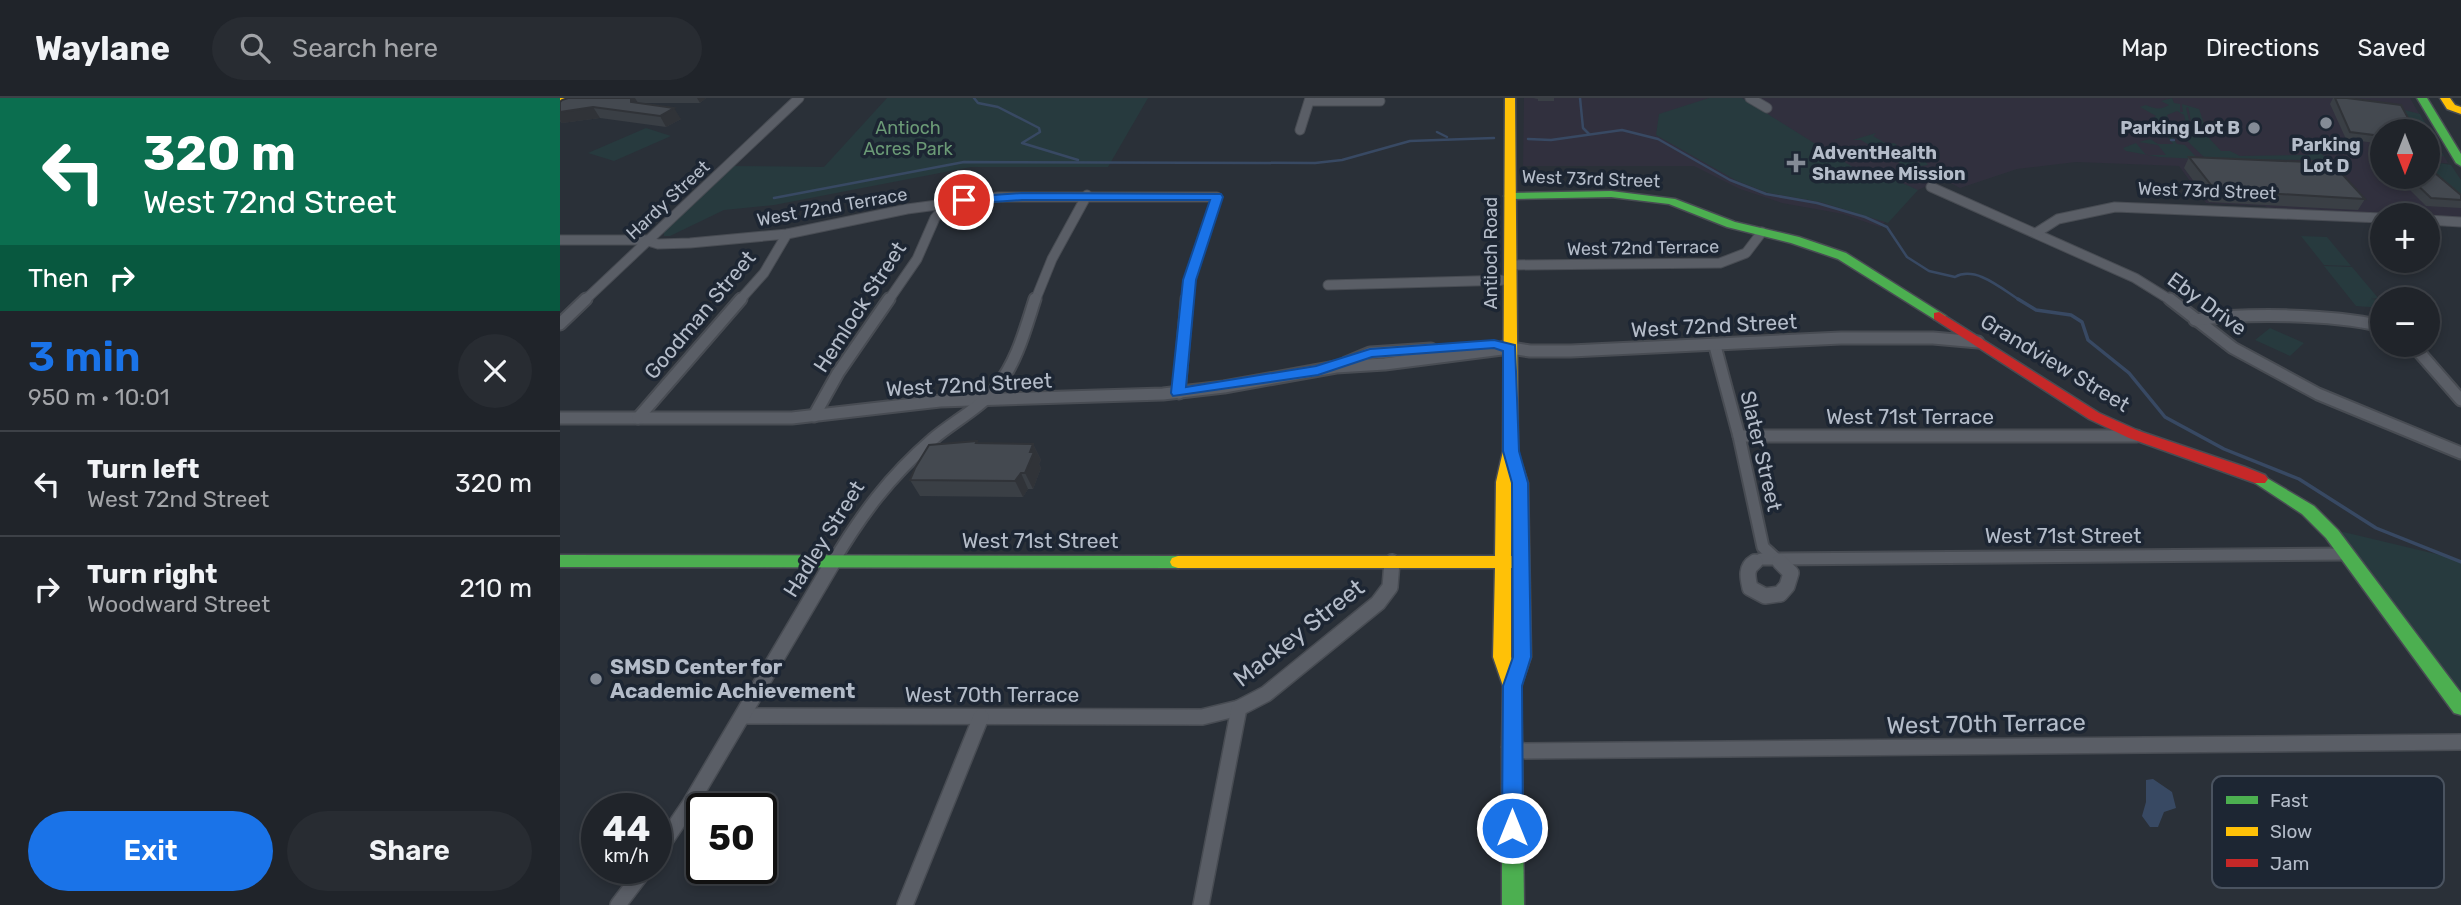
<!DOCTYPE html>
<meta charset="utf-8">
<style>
:root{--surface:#20242a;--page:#282c32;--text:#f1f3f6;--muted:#a2a4a8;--line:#3d4147;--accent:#1a73e8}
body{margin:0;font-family:Rubik,sans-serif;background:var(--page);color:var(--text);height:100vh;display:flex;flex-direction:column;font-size:26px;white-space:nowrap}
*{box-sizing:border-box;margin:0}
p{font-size:23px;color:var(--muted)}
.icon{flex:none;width:38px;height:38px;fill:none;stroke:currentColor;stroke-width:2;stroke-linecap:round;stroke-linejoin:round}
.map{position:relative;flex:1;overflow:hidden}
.sheet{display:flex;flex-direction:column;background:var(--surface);width:560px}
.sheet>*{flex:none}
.guide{background:#0b6e4f;color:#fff;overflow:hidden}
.needle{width:46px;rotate:180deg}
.fabs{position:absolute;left:1810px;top:21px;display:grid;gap:14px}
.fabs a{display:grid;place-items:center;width:70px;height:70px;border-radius:50%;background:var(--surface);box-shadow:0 4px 10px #0003,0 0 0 2px var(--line);font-size:35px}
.speed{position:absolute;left:21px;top:695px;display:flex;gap:14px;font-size:35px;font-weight:700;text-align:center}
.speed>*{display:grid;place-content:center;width:91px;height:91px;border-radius:50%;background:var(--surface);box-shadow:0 4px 10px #0003,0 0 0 2px var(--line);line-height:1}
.speed small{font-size:18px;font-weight:400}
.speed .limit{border:4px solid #111;border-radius:10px;background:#fff;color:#111}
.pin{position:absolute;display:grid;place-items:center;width:60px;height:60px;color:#fff;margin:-30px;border:4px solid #fff;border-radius:50%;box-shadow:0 2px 7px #0007}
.me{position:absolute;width:77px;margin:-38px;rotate:0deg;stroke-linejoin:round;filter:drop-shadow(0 0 5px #0008)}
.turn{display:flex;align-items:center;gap:24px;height:147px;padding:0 28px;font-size:32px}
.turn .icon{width:91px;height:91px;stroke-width:2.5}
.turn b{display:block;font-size:49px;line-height:60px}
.then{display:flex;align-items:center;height:66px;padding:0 28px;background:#0003;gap:14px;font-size:26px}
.round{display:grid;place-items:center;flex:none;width:74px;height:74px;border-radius:37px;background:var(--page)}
.head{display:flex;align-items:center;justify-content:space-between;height:119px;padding:0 28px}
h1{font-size:42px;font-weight:600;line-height:52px;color:var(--accent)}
.cta{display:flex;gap:14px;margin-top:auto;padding:14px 28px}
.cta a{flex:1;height:80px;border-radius:42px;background:var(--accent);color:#fff;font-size:28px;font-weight:600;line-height:80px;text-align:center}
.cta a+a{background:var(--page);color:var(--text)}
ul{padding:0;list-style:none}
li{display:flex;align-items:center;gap:21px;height:105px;padding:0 28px;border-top:2px solid var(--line)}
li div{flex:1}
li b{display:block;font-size:26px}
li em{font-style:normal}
header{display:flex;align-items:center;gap:42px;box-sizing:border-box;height:98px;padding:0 35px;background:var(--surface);border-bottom:2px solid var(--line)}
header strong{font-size:33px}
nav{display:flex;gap:38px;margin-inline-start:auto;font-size:24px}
.search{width:490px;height:63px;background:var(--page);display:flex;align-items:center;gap:18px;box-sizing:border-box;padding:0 24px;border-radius:38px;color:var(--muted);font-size:26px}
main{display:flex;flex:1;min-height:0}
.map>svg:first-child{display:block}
</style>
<header>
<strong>Waylane</strong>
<div class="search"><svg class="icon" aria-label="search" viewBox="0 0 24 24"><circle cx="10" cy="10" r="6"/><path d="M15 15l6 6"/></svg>Search here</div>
<nav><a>Map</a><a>Directions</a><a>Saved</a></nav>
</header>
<main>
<section class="sheet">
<div class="guide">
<div class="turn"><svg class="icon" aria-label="left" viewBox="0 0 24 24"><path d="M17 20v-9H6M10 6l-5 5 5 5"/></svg><div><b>320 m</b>West 72nd Street</div></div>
<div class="then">Then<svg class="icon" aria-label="right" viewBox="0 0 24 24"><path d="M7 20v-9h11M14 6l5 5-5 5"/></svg></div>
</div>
<div class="head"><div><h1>3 min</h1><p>950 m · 10:01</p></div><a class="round"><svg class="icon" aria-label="close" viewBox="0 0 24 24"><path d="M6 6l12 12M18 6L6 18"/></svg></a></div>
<ul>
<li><svg class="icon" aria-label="left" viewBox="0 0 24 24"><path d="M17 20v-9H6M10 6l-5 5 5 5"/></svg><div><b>Turn left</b><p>West 72nd Street</p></div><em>320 m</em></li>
<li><svg class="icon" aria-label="right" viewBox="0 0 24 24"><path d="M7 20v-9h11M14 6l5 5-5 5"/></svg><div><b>Turn right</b><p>Woodward Street</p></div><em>210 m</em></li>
</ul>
<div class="cta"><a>Exit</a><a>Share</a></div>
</section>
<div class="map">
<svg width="1901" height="807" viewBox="0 0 1901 807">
<rect width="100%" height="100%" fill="#2a3038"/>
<!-- medical -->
<path fill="#31303e" d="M964 0H1850L1888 65H1867V33H1822V79H1867L1901 104V122L1867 121V117L1711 114 1705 108 1646 105 1619 68 1516 64 1457 71 1400 90 1383 81 1358 92 1320 129 1283 116 1222 105 1180 91 1134 68H963Z"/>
<!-- green -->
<g fill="#273a3e">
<path d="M327 0H588L548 69H411L214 107 164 112 110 138H104V132L171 68 264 69Z"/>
<path d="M1149 0H1182L1294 70 1309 76 1331 80 1358 92 1328 125 1260 104 1208 95 1177 83 1096 37 1099 16Z"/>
<path d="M1612 0 1614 5 1620 6V14H1623L1622 6 1639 11 1649 40 1661 53H1670L1680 58 1751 57 1749 54 1756 53 1771 62 1646 61 1617 33 1627 34 1626 27H1632L1628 9 1626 10 1630 26H1626L1624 17 1617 13 1607 17 1611 28 1602 18 1607 27 1592 32 1584 28 1592 25 1589 23 1596 18 1580 9 1586 7C1595 11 1601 12 1609 7L1601 3Z"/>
<path d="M1837 10 1860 16 1884 58H1867V33H1831Z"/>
<path d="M86 30 111 38 54 63 28 55Z"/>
<path d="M1609 34 1617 46 1625 47 1638 61 1599 59 1566 53 1563 50 1576 45 1586 57H1606L1598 47 1579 44 1590 41 1598 46H1613L1608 39 1599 38Z"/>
<path d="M1316 35 1313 38 1327 46 1334 45 1337 47 1333 49 1359 65 1365 63 1368 67 1341 71 1344 68 1301 42H1293Z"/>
<path d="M1867 63 1891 67 1901 82V106L1867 79Z"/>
<path d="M1741 138 1767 139 1791 168 1764 167Z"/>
<path d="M1764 168 1792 169 1818 200 1811 201 1818 202 1822 210 1796 208Z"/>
<path d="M1710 230 1744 245 1730 258 1695 242Z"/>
<path d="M1775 432 1901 462V599Z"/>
</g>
<!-- water -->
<path fill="#384963" d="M1593 681 1612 694 1616 710 1604 714 1598 729H1590L1582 718 1586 704V682Z"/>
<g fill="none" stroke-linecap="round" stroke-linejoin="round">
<!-- stream-far1 -->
<g stroke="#384963" stroke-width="2.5">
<path d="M414 0 418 5 438 9 479 30 480 34 462 45 518 62"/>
<path d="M1020 0 1023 30 1029 36"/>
<path d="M877 34 887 39"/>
<path d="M968 41 991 42 1062 32 1098 41 1170 82 1206 96 1257 105 1305 119 1327 129 1347 159 1369 173 1395 179C1416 167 1443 192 1461 203"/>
<path d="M1611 42H1614"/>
<path d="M214 100 404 64 755 65 782 62 850 43 934 40"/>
<path d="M1866 113 1870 115"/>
</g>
<!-- stream -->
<path stroke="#384963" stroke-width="3.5" d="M1458 201 1476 212 1511 217 1522 224 1528 242 1569 275 1605 319 1664 351 1739 381 1816 430 1901 464"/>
<defs>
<g id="street-far2">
<path d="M1190 0 1207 10"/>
<path d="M750 3H820"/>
<path d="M740 32 750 0"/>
<path d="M1371 89 1575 180 1612 203"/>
<path d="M1867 122 1901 124"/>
<path d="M1476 135 1498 121 1555 109 1822 120"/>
<path d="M0 142H91"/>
<path d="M88 143 98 146 130 145 227 136 347 111 438 99H657L629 182 627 203"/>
<path d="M951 167 1160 165 1186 155 1202 134"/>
<path d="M768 187 950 182"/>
<path d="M24 203 239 0"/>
<path d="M179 203 204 175 227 136"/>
<path d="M328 203 357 161 375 120 388 105"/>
<path d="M475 203 492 161 527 97"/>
</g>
<g id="street-far1">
<path d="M1610 201 1673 250 1758 296 1901 355"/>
<path d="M1635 222C1688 215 1770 216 1822 228"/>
<path d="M0 226 26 201"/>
<path d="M1853 247 1901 302"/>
<path d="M1155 248 1179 338 1203 449 1216 461"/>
<path d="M944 249 970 253H1011L1281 240H1373L1418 244"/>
<path d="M786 265 810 255 871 251"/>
<path d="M619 295 627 201"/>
<path d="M254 318 278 275 329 201"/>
<path d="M0 320H232L380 303 603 296 664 289 776 269 825 266 950 250"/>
<path d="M78 320 181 201"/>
<path d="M1179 338H1577"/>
<path d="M1216 461 1788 456"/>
<path d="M1216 461 1221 466"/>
<path d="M272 466C301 417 329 379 373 341 393 324 420 310 436 290 457 264 465 232 475 201"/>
<path d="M1192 466 1201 461H1216"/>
</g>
<g id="street">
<path d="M1195 464C1185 470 1188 480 1190 490L1205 498 1220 496 1227 488 1231 475 1220 464"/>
<path d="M183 618 642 619 679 610"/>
<path d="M952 653 1901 644"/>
<path d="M96 756 130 706 273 464"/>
<path d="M58 807 86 770"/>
<path d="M345 807 421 619"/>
<path d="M641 807 679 610 706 596 818 505 830 489 832 464"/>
</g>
<g id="fast">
<path d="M1857 0H1867L1901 56V68L1896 65Z"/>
<path d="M1051 93 1115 101 1175 124 1239 139 1286 155 1386 218 1384 221H1374L1278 161 1231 145 1167 129 1109 106 1051 99 950 101 944 98 950 95Z"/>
<path d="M1700 376 1754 408 1778 432 1901 595V617L1894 615 1766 440 1742 416 1695 385 1692 381 1695 377Z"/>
<path d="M0 457 618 458 624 460 626 464 624 468 618 470 0 469Z"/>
<path d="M952 640 959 643 962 649 964 807H942V649L945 643Z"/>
</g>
<g id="slow">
<path d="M0 0H8L0 5Z"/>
<path d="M945 0H955L958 355 968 385 971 559 961 588 962 649 959 655 952 658 945 655 942 649 943 588 933 559 935 470H618L612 468 610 464 612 460 618 458H935L936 384 943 353ZM952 383V385L953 458H951ZM951 470H953L952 562 951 559Z"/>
<path d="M1880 0H1890L1895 7 1901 9V16L1887 11Z"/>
</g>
<path id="jam" d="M1379 214 1539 315 1579 333 1685 369 1705 377 1708 381 1705 385H1695L1569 340 1529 321 1374 221V215Z"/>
</defs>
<!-- street-far2 casing -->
<use href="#street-far2" stroke="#484c53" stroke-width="11"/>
<!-- street-far1 casing -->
<use href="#street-far1" stroke="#484c53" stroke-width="15"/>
<!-- street casing -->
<use href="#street" stroke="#484c53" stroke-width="18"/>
<!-- fast casing -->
<use href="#fast" stroke="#484c53" stroke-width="3"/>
<!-- slow casing -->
<use href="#slow" stroke="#484c53" stroke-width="3"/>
<!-- jam casing -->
<use href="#jam" stroke="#484c53" stroke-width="3"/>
<!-- street-far2 -->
<use href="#street-far2" stroke="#5a5e66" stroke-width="9"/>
<!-- street-far1 -->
<use href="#street-far1" stroke="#5a5e66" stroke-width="11"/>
<!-- street -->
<use href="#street" stroke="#5a5e66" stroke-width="15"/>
<!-- fast -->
<use href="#fast" fill="#4caf50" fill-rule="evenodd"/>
<!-- slow -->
<use href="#slow" fill="#ffc107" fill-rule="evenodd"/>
<!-- jam -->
<use href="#jam" fill="#c62828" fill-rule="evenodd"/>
</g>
<!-- wall -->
<g fill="#3a3f45">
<path d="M8 0H146L140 5H79L121 21 106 29 40 20 2 25 0 23V4Z"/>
<path d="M973 0H994V3H978V1Z"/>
<path d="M1773 0H1787L1822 33V46L1786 41 1770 6Z"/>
<path d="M1629 59 1805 101 1798 112 1649 104 1624 70Z"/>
<path d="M1837 79H1867L1901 97V110L1866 108Z"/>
<path d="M417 343 418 345 473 346 481 362 479 366 481 370 473 391H468L463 399 360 398 350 382Z"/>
</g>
<!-- shaded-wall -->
<g fill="#303338">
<path d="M71 0H75L78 5 71 4Z"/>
<path d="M137 0H146L140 5Z"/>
<path d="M33 9 40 20 2 25 0 22V14Z"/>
<path d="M114 10 121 21 106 29 100 18Z"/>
<path d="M473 346 481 362 479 366 481 370 473 391 465 375 470 354Z"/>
<path d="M461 375 468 391 463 399 455 383Z"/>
</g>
<!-- building -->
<g fill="#444950" stroke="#303338" stroke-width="2">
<path d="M8 0H71V4L114 10 100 18 33 9 0 14V4L2 2Z"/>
<path d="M1775 0H1787L1841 7 1855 33H1822V38L1790 34Z"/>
<path d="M1629 59 1772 65 1805 101 1655 92Z"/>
<path d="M1867 70H1869L1901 97V102L1871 100 1849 79H1867Z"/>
<path d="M417 343 416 345 473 346 470 354H474L465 375H461L455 383 350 382 355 370 369 347Z"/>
</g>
<!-- route -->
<path fill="#1a73e8" stroke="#114b97" stroke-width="2" d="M462 95 661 96 663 99 636 182 626 289 756 268 810 251 934 242 955 247 959 353 968 385 971 559 962 588 963 730 960 737 952 740 945 737 942 730 943 588 953 559 952 385 943 353V253L934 250 812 259 758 277 613 298 611 295 623 182 650 102H462L404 106 399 102 404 99Z"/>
<!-- markers -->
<g fill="#848b96" stroke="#1d2633" stroke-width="2.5">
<circle cx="1766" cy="25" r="7"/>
<circle cx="1694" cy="30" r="7"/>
<path d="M1232.5 54.5h7v7h7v7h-7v7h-7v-7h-7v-7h7z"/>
<circle cx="36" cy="581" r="7"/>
</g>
<g text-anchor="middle" stroke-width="7" stroke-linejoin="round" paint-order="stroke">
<!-- far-park labels -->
<g font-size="18" fill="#6b9a76" stroke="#1d2633">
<text x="348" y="36">Antioch<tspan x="348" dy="21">Acres Park</tspan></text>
</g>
<!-- far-poi labels -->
<g font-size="18" font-weight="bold" fill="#b4bcc9" stroke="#1d2633" text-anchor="end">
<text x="1680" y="36">Parking Lot B</text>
<text x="1766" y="53" text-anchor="middle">Parking<tspan x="1766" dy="21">Lot D</tspan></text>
<text x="1252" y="61" text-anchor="start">AdventHealth<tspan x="1252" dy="21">Shawnee Mission</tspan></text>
</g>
<!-- far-street labels -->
<g font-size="18" fill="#b4bcc9" stroke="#1d2633">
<text transform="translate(1031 81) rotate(2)" y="6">West 73rd Street</text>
<text transform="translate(1647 93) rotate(2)" y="6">West 73rd Street</text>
<text transform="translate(108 102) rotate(-43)" y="6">Hardy Street</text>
<text transform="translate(272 109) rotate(-10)" y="6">West 72nd Terrace</text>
<text transform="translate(1083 150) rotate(-1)" y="6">West 72nd Terrace</text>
<text transform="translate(931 155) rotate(-90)" y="6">Antioch Road</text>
</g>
<!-- street labels -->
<g font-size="21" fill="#b4bcc9" stroke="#1d2633">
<text transform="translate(1647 206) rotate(36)" y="7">Eby Drive</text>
<text transform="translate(300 209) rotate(-57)" y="7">Hemlock Street</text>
<text transform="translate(140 217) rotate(-50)" y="7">Goodman Street</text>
<text transform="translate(1154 228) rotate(-3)" y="7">West 72nd Street</text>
<text transform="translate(1495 265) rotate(31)" y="7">Grandview Street</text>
<text transform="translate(409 287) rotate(-3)" y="7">West 72nd Street</text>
<text x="1350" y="326">West 71st Terrace</text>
<text transform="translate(1201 353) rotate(77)" y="7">Slater Street</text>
<text x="1503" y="445">West 71st Street</text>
<text transform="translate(264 441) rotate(-58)" y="7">Hadley Street</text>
<text x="480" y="450">West 71st Street</text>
<text x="432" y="604">West 70th Terrace</text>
</g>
<!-- poi labels -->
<g font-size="21" font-weight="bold" fill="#b4bcc9" stroke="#1d2633" text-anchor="start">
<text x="50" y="576">SMSD Center for<tspan x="50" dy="24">Academic Achievement</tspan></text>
</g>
<!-- near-street labels -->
<g font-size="24" fill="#b4bcc9" stroke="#1d2633">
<text transform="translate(739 535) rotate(-38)" y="8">Mackey Street</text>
<text transform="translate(1426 626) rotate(-1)" y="8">West 70th Terrace</text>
</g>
</g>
<!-- legend -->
<rect x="1652" y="678" width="232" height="112" rx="10" fill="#1d2633" stroke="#4a5360" stroke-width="2"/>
<rect x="1666" y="698" width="32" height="8" fill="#4caf50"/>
<rect x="1666" y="729" width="32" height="9" fill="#ffc107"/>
<rect x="1666" y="761" width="32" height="8" fill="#c62828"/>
<g font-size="19" fill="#b4bcc9">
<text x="1710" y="709">Fast</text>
<text x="1710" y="740">Slow</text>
<text x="1710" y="772">Jam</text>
</g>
</svg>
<div class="fabs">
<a><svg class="needle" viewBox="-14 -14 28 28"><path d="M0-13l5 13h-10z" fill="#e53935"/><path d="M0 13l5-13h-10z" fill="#a2a4a8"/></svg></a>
<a>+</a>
<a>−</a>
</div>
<div class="speed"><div>44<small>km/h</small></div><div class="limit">50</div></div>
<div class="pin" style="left:404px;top:102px;background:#d93025"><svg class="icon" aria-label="arrive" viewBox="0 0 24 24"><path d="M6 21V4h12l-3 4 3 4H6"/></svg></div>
<svg class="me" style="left:952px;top:730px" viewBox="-20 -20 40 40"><circle r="17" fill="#1a73e8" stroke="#fff" stroke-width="3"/><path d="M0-11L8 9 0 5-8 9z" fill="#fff"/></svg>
</div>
</main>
